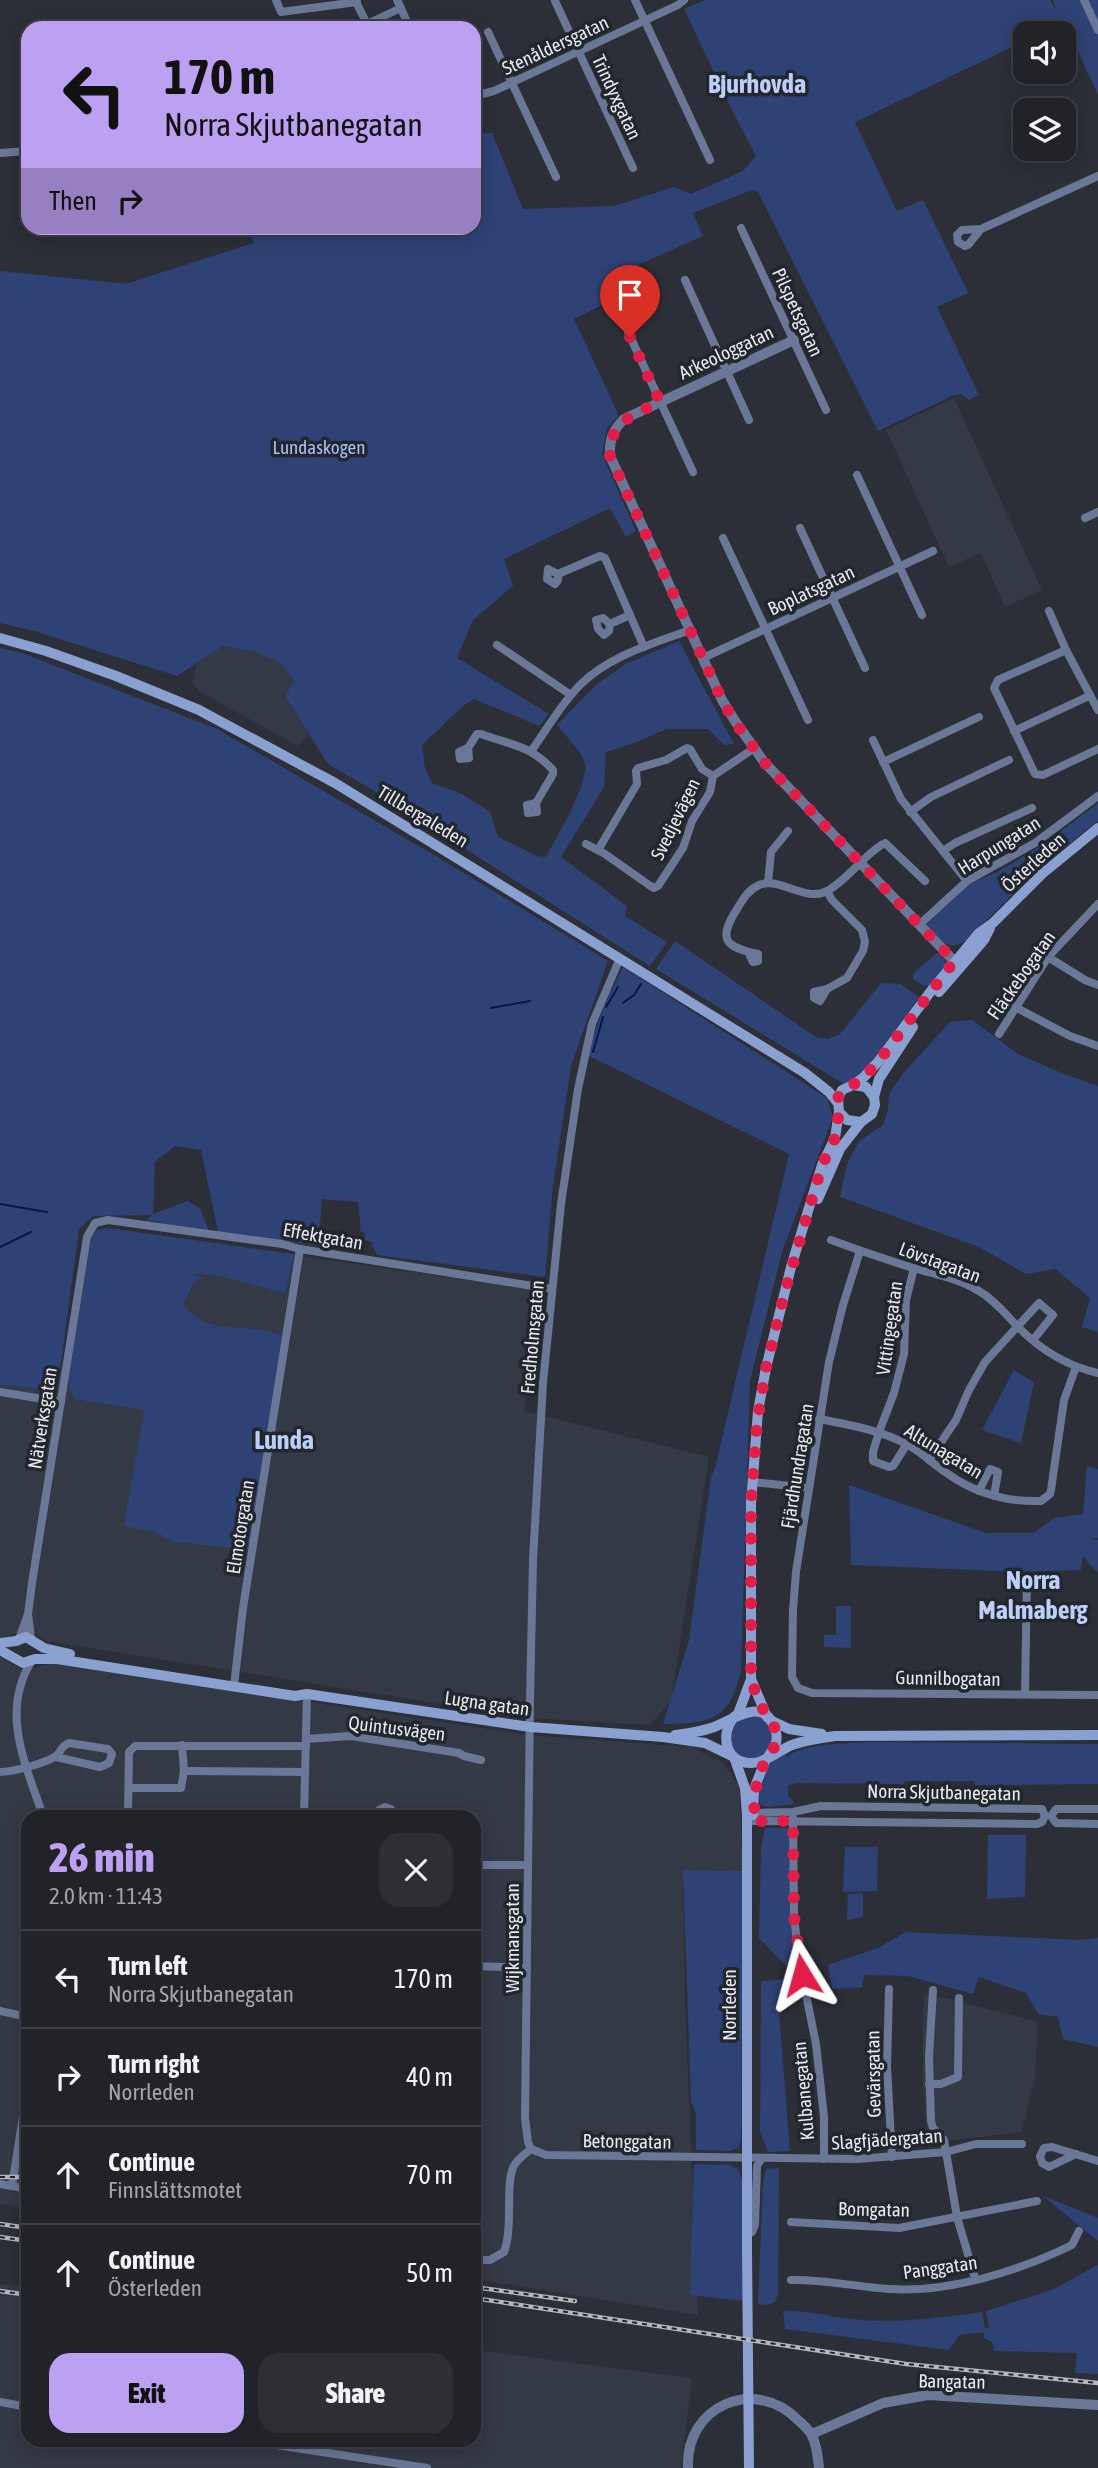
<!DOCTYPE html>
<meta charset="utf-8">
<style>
:root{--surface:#212329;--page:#2d2f35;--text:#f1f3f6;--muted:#a2a4a8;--line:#3e4046;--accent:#bca0f2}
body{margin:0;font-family:"Asap Condensed",sans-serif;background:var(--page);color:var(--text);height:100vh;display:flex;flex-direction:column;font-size:26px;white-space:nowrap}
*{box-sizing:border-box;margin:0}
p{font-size:23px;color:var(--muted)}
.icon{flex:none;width:38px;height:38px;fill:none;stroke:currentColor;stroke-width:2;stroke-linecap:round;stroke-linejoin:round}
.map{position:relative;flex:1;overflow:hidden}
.side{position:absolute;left:21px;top:1810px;width:460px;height:637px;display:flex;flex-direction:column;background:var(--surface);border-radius:21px;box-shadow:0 4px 18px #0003,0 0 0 2px var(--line)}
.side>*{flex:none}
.guide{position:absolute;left:21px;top:21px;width:460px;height:214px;border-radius:21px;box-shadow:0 4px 18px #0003,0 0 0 2px var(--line);background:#bca0f2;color:#111;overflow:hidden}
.controls{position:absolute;left:1013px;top:21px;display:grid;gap:14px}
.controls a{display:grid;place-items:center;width:63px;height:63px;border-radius:14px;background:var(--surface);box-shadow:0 4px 18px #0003,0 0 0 2px var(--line);font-size:35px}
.pin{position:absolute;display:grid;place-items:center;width:60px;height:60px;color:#fff;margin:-72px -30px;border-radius:50% 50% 50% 0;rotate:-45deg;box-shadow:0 0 7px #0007}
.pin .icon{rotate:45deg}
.me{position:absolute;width:77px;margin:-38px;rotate:352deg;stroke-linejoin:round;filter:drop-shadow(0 0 5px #0008)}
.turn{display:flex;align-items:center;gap:24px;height:147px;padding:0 28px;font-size:32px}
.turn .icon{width:91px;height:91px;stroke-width:2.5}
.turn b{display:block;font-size:49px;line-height:60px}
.then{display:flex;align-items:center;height:66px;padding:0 28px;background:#0003;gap:14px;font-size:26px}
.round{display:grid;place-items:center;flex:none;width:74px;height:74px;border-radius:21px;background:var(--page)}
.headline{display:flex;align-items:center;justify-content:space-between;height:119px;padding:0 28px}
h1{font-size:42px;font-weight:800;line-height:52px;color:var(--accent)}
.action{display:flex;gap:14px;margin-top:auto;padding:14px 28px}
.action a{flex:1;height:80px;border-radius:21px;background:var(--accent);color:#111;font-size:28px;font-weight:800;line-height:80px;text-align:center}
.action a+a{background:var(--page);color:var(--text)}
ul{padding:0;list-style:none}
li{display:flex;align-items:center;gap:21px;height:98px;padding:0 28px;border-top:2px solid var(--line)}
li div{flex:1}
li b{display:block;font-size:26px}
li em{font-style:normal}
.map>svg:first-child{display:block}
</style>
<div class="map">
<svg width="1098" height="2468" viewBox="0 0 1098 2468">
<rect width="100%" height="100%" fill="#2c2f37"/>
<!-- built -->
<g fill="#343946">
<path d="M954 398 1042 590 1005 607 981 553 949 567 886 430Z"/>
<path d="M223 646 255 652 281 663 294 681 285 696 309 735 297 746 199 691 192 683 197 663Z"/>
<path d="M108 1228 536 1290 524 1411 709 1457 671 1701 650 1725 529 1718 46 1641 29 1628 0 1639V1385L48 1390 66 1362 92 1237 97 1230Z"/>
<path d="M0 1657 24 1671 50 1663 529 1735 691 1747 722 1762 739 1785 743 1871 683 1870 685 2001 698 2315 474 2279V1816H28V2208L0 2204Z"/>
<path d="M925 1993 1038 2022 1035 2077 1022 2132 928 2143 923 2086V2012Z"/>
<path d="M0 2284 28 2287V2440H474V2350L692 2378 681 2468H0Z"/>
</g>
<!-- green -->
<g fill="#2f4275">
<path d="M705 0H1050L1057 11 1053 0H1098V94L1064 23 1042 33H1026L1025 41 855 122 897 211 923 200 965 286 968 293 937 307 979 395 969 400 961 394 952 396 878 431 758 192 752 190 693 213 703 236 638 265 642 285 574 319 616 409 618 416 607 428 602 454 636 531 626 537 610 508 504 559 513 586 473 620 457 658 549 714 539 726 474 699 463 706 422 745 425 768 432 783 462 794 490 812 498 837 537 856 546 857C555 839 593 778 584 760 578 748 566 736 557 725L598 683 626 664 679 641 734 744 724 745 708 729H666L637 742 606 752 604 787 561 857 627 906 625 916 667 942 650 966 371 789 328 764 285 696 294 681 281 663 255 652 223 646 177 676 34 631 0 623V271L126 284 253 243 251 228H474V134L492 133 523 209 614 206 674 187 691 194 743 171 756 156 732 110 684 9Z"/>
<path d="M0 648 22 653 217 729 439 858 608 961 571 1066 553 1186 545 1277 377 1255 371 1242 365 1240V1233L360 1231C361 1222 359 1212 358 1202L322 1199 318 1246 218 1232 201 1150 175 1146 155 1162 153 1214 187 1201 200 1208 209 1231 146 1220 152 1215 93 1216 79 1229 60 1370 49 1390 0 1385Z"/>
<path d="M1098 803V821L1037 870 968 939C947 954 942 940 926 925L968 885 1001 870 1044 844Z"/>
<path d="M675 941 816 1037 828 1039 840 1034 881 983 900 984 919 997 863 1075 844 1084 656 969Z"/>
<path d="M937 953 945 960 944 969 928 986H924L913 979V974Z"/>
<path d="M623 967 827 1098 833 1117 782 1252 750 1381 741 1670C730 1720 711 1724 663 1724L689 1640 711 1477 715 1468 789 1154 589 1056C595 1024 609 996 623 967Z"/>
<path d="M972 1020 1018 1054 1064 1074 1098 1086V1332L1082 1327 1090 1298 1055 1269 1026 1274 979 1247 840 1197 847 1164 859 1141 883 1125 888 1110 889 1093 906 1070 950 1022Z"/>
<path d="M108 1228 294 1254 285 1293 216 1275 194 1274 204 1278 194 1282 183 1305C206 1331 226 1326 256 1329 265 1330 275 1333 284 1336L250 1550 175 1542 155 1532 124 1526 144 1410 74 1399 68 1382 92 1237 97 1230Z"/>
<path d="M1014 1370 1034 1382 1021 1443 982 1430Z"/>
<path d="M1087 1466 1098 1469V1538L1090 1539 1098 1540V1572L1090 1565 1083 1555 1081 1570 1022 1572 851 1565 849 1485 986 1533H1034L1054 1518 1083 1514Z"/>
<path d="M836 1606H851V1648L824 1647V1635H836Z"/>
<path d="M758 1716C774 1726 776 1743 763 1756L747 1759 733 1752 728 1730 738 1718Z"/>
<path d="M872 1742 1098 1744V1784L975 1785V1781H905L904 1784 800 1783 788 1785V1796L792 1799 793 1804 769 1807 761 1805C751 1782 768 1762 786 1751L788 1759 789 1755C812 1742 846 1744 872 1742Z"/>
<path d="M765 1828H792L797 1962 785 1965 759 1938 761 1847Z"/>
<path d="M988 1835H1026L1025 1897 987 1899Z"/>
<path d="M845 1847H878L877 1891 843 1892Z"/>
<path d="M683 1870 743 1871 741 2138 739 2147 730 2151 696 2150V2113L691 2102Z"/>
<path d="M863 1893V1917L847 1920 848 1894Z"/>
<path d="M906 1932 1080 1940 1098 1938V2047L1063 2039 1058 2017 1038 2014 1026 1993 979 1977 973 1994 908 1976 864 1975 862 1987 832 1989 828 1965 878 1948Z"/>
<path d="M788 1979 790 1996 778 2000 790 2151 768 2152 760 2132 761 1981Z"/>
<path d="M694 2164 729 2165 738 2169 742 2180 744 2301 690 2295Z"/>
<path d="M779 2168 778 2295 775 2302 767 2305 758 2304 763 2182 766 2169Z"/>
<path d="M1043 2196 1098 2218V2241Z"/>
<path d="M1098 2265V2374L1075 2373 1077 2353 994 2351 992 2342 984 2338V2332L959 2335 949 2350 785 2329V2327L783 2311C807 2310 829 2317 852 2319 895 2324 940 2318 982 2312L985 2328H989L986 2311 1052 2290Z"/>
</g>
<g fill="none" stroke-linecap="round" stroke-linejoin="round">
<!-- stream -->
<g stroke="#061450" stroke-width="2">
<path d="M623 1003 634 995 641 984"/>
<path d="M606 1007 618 987"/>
<path d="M491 1008 530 1001"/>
<path d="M593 1052 603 1017"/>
<path d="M0 1204 47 1212"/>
<path d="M0 1247 31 1232"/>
</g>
<!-- minor -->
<g stroke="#6a7796" stroke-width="8">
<path d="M276 0 281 12 357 2"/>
<path d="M355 0 369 28"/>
<path d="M397 0 410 28"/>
<path d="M635 0 710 160"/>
<path d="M1084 0 1098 30"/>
<path d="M555 1 633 168"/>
<path d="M367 24 401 8"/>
<path d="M488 32 556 177"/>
<path d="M474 96 494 91 678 5 684 0"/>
<path d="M0 153 28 151"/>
<path d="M741 228 826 410"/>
<path d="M981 229 968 245 965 246 958 242 957 235 962 230 981 229 1098 176"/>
<path d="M685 280 749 420"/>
<path d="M628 332 693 472"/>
<path d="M857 475 922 615"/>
<path d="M1085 518 1098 512"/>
<path d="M800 528 865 668"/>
<path d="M723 538 808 720"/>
<path d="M558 574V580L555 584 547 579 548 569 558 574 600 556 605 558 644 647"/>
<path d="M1049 611 1066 650 1098 710"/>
<path d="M610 624 609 631 604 635 598 629 596 620 603 618 610 624 630 615"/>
<path d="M497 645 571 695"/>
<path d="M1066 650 998 680 994 688 1035 774 1043 775 1098 749"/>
<path d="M703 658 933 551"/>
<path d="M1014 731 1089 696"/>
<path d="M873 740 901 799 967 881"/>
<path d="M468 748 459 752 460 759 469 758 468 748 477 734H481C511 745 530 745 553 770V774L536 803 537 812 528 813 527 805 536 803"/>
<path d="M532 750C547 729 561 704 580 685 609 656 652 644 690 630"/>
<path d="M883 762 979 717"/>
<path d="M713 776 753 749"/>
<path d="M910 812 931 797 1009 760"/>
<path d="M586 844 605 854 649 885 654 888 658 886 683 848 692 821 710 792 713 776"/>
<path d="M598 850 637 784 636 771 638 768 666 760 687 748 690 749 702 769 713 776"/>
<path d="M943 851 955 843 1032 808"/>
<path d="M768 883 771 852 788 831"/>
<path d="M919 925 967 881 1035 843 1098 796"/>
<path d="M749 954 753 962 758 961V954C724 947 718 939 737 909 743 899 748 890 759 885 780 876 805 903 827 891 848 880 865 853 885 843L925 881"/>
<path d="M1048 957 1085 980 1098 985"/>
<path d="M827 989 814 992V998L820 1001 827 989 847 978 863 951 865 942 862 930 832 900 827 891"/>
<path d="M1015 1007 1070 1036 1098 1046"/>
<path d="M999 1034 1048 957 1098 904"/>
<path d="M831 1240C858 1250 885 1259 913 1268 935 1274 960 1279 979 1291 996 1301 1006 1315 1019 1328 1041 1350 1067 1366 1098 1373"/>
<path d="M860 1251 843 1305 829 1362 796 1572 793 1610 792 1677 798 1688 812 1693 1098 1695"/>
<path d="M0 1392 61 1402"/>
<path d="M819 1419C850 1425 880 1430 908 1445 923 1453 934 1465 948 1474 975 1493 1008 1502 1041 1501L1050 1494 1051 1490 1064 1400 1076 1367"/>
<path d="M907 1444 893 1466 889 1467 873 1461V1452L879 1432 894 1393 904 1354 906 1300 914 1268"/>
<path d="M929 1460 956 1420 969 1390 985 1362 1039 1303 1053 1315 1033 1340"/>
<path d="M752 1482 809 1488"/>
<path d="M979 1491 990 1469 998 1472 994 1496"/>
<path d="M31 1638 28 1614 32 1583 87 1237 95 1223 108 1220 282 1244 300 1249 552 1289"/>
<path d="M19 1639 28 1614"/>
<path d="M31 1662C0 1713 26 1765 43 1816"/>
<path d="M234 1686 243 1608 300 1249"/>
<path d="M1025 1694 1027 1577"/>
<path d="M306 1739 351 1736 459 1753 464 1756 481 1760"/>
<path d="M184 1771 305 1772"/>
<path d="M0 1772C12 1772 48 1763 57 1755 62 1750 61 1746 69 1743L108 1749 112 1754 109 1763 100 1767 56 1757"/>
<path d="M129 1788H181L184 1771 182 1745"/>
<path d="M821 1806 1042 1809 1045 1816 1042 1822 1037 1824 753 1821 747 1816 753 1813 793 1812Z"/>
<path d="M1098 1809H1056L1051 1816 1056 1823 1098 1824"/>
<path d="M304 1813H338L343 1816"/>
<path d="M128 1816 129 1752 135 1746H306"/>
<path d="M304 1816 307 1694"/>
<path d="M378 1816 379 1810 385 1807 391 1809 394 1816"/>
<path d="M793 1818 794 1916 799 1960 816 2044 824 2117V2159"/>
<path d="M474 1865H528"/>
<path d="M474 1966 527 1968"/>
<path d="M889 1989 887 2066 892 2157"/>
<path d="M933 1990 929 2057 931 2121 933 2128 944 2140 957 2217 975 2278"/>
<path d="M0 2011 28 2017"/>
<path d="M929 2084H941L958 2077 959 1998"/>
<path d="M531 2149 528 2142 525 2118 530 1701 533 1560 543 1383 561 1204 578 1089 592 1024 620 958"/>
<path d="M531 2149 546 2155 857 2159 946 2152 976 2144H1022"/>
<path d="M1076 2154 1049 2167 1042 2163 1040 2156 1044 2148 1052 2147 1098 2161"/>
<path d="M0 2184 28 2189"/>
<path d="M12 2186 28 2084"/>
<path d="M791 2222 899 2228 1037 2201"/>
<path d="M752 2232 755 2225 757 2166 762 2158"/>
<path d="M474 2260H490L504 2252C514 2226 504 2180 515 2164 519 2158 526 2153 531 2149"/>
<path d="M791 2280C824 2279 856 2287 889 2289 949 2293 1019 2271 1072 2245L1079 2231"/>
<path d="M0 2402 28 2407"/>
<path d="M242 2440 427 2468"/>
</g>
<!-- tertiary -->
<g stroke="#6a7796" stroke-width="10">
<path d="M794 340 624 419C613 430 609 440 610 456L722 700 735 721 764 762 954 961"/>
<path d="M812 2434 883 2403 928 2395 1098 2405"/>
<path d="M688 2468C685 2406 754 2376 798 2420 802 2424 810 2430 812 2436 817 2445 818 2458 819 2468"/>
</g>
<!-- secondary -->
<g stroke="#8aa0d0" stroke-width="10">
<path d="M0 638 46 651 116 676 199 710 335 783 805 1073 829 1092 837 1102"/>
<path d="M939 992 984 940 990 928"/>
<path d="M853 1085 864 1077 878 1062 931 991 979 933 993 923 1042 874 1098 828"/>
<path d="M874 1097 879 1079 913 1027"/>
<path d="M818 1199 840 1149 861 1122"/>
<path d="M0 1643 16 1641 26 1637 44 1648 70 1654"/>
<path d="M0 1650 23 1663 35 1659H57L295 1696 307 1694 530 1727 663 1737 705 1743 732 1756"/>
<path d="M738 1714 751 1679"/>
<path d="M735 1716C719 1733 725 1764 752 1763 766 1763 779 1750 792 1745 806 1740 820 1738 835 1736L1098 1735"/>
<path d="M767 1717 751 1679V1503L758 1411 766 1368 791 1267 822 1165 835 1138 839 1112 838 1098 842 1090 853 1085 866 1087 874 1097 875 1105 872 1114 861 1122 847 1120 839 1112"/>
<path d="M770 1720 789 1729 822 1734"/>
<path d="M675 1735C688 1733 701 1732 714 1727 733 1720 764 1695 775 1729 779 1739 776 1747 769 1755"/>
<path d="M734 1757 745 1788 747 1816V2250L749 2468"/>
<path d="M753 1815 754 1789 766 1759"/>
</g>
<defs>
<g id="rail">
<path d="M0 2177H28"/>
<path d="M0 2224 28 2228"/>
<path d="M0 2237 28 2241"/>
<path d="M474 2287 575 2301"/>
<path d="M0 2291 28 2295"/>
<path d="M474 2298 906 2364 1098 2383"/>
</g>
</defs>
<!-- rail casing -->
<use href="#rail" stroke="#b4b6bc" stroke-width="4.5"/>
<!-- rail -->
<use href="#rail" stroke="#22262d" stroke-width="2" stroke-dasharray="5" stroke-linecap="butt"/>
</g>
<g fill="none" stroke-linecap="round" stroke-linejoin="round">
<!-- route -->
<path stroke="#e11d48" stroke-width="12" stroke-dasharray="0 21.6" d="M630 337 660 402C634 414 608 423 610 456L722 700 734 721 764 762 954 961 878 1062 860 1081 842 1090 838 1098 839 1112 835 1138 822 1165 785 1291 766 1368 757 1423 751 1503V1679L759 1703 774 1726 777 1739 775 1746 766 1759 757 1779 753 1821H793L794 1916 802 1975"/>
</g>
<g text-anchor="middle" stroke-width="7" stroke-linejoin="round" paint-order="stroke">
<!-- street labels -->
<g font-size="19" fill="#e7e9ee" stroke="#22262d">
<text transform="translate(555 45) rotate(-25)" y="7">Stenåldersgatan</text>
<text transform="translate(617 97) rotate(65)" y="7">Trindyxgatan</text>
<text transform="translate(798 312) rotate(65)" y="7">Pilspetsgatan</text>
<text transform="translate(726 352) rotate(-25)" y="7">Arkeologgatan</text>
<text transform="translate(811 590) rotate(-25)" y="7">Boplatsgatan</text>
<text transform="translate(423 816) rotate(31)" y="7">Tillbergaleden</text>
<text transform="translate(675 819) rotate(-64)" y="7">Svedjevägen</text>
<text transform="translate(999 845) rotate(-32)" y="7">Harpungatan</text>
<text transform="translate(1033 862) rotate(-42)" y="7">Österleden</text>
<text transform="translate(1021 975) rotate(-55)" y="7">Fläckebogatan</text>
<text transform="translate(323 1236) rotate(10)" y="7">Effektgatan</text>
<text transform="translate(940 1262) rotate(20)" y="7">Lövstagatan</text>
<text transform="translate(889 1328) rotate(-82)" y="7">Vittingegatan</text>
<text transform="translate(532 1337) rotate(-85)" y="7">Fredholmsgatan</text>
<text transform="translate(42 1418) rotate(-81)" y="7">Nätverksgatan</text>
<text transform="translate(944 1451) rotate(31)" y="7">Altunagatan</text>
<text transform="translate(797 1466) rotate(-81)" y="7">Fjärdhundragatan</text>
<text transform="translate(240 1527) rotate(-81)" y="7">Elmotorgatan</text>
<text transform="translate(948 1678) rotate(1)" y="7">Gunnilbogatan</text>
<text transform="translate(487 1703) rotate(8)" y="7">Lugna gatan</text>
<text transform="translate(397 1728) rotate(7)" y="7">Quintusvägen</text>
<text transform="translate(944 1792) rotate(1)" y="7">Norra Skjutbanegatan</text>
<text transform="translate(512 1938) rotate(-90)" y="7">Wijkmansgatan</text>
<text transform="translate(729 2005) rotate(-90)" y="7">Norrleden</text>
<text transform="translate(873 2074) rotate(-91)" y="7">Gevärsgatan</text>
<text transform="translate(803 2091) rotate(-95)" y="7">Kulbanegatan</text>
<text transform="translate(887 2139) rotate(-4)" y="7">Slagfjädergatan</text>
<text transform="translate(627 2141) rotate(1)" y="7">Betonggatan</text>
<text transform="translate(874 2209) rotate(1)" y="7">Bomgatan</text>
<text transform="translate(940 2267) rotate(-8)" y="7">Panggatan</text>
<text transform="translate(952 2381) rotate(1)" y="7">Bangatan</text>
</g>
<!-- park labels -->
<g font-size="19" fill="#a7bff8" stroke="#22262d">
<text x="319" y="454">Lundaskogen</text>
</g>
<!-- district labels -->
<g font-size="26" font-weight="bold" fill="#bdcff8" stroke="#22262d">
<text x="757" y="93">Bjurhovda</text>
<text x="284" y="1449">Lunda</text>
<text x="1033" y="1589">Norra<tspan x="1033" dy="30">Malmaberg</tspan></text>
</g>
</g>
</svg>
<div class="controls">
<a><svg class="icon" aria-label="sound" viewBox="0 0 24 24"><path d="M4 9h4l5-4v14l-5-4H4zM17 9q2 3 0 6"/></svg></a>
<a><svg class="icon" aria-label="layers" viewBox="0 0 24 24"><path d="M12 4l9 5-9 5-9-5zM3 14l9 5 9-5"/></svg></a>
</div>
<div class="pin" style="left:630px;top:337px;background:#d93025"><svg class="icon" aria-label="arrive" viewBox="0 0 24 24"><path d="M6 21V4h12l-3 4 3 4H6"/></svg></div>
<svg class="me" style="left:802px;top:1975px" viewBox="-20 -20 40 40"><path d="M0-17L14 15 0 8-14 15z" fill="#e11d48" stroke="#fff" stroke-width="4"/></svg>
<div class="guide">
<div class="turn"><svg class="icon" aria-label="left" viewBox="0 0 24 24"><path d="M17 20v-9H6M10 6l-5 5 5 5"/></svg><div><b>170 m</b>Norra Skjutbanegatan</div></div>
<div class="then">Then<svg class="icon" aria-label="right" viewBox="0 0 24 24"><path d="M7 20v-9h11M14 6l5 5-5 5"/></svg></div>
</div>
<section class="side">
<div class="headline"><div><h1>26 min</h1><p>2.0 km · 11:43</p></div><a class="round"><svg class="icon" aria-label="close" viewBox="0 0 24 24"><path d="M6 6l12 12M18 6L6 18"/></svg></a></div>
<ul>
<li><svg class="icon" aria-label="left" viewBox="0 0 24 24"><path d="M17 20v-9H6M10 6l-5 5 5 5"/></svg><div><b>Turn left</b><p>Norra Skjutbanegatan</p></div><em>170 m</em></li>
<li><svg class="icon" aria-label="right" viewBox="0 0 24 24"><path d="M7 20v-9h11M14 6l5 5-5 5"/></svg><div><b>Turn right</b><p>Norrleden</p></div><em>40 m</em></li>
<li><svg class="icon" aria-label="ahead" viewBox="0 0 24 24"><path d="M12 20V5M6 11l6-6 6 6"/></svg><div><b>Continue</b><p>Finnslättsmotet</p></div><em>70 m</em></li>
<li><svg class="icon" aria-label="ahead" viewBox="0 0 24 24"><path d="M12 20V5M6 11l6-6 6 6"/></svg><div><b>Continue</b><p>Österleden</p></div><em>50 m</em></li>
</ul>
<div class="action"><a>Exit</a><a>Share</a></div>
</section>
</div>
